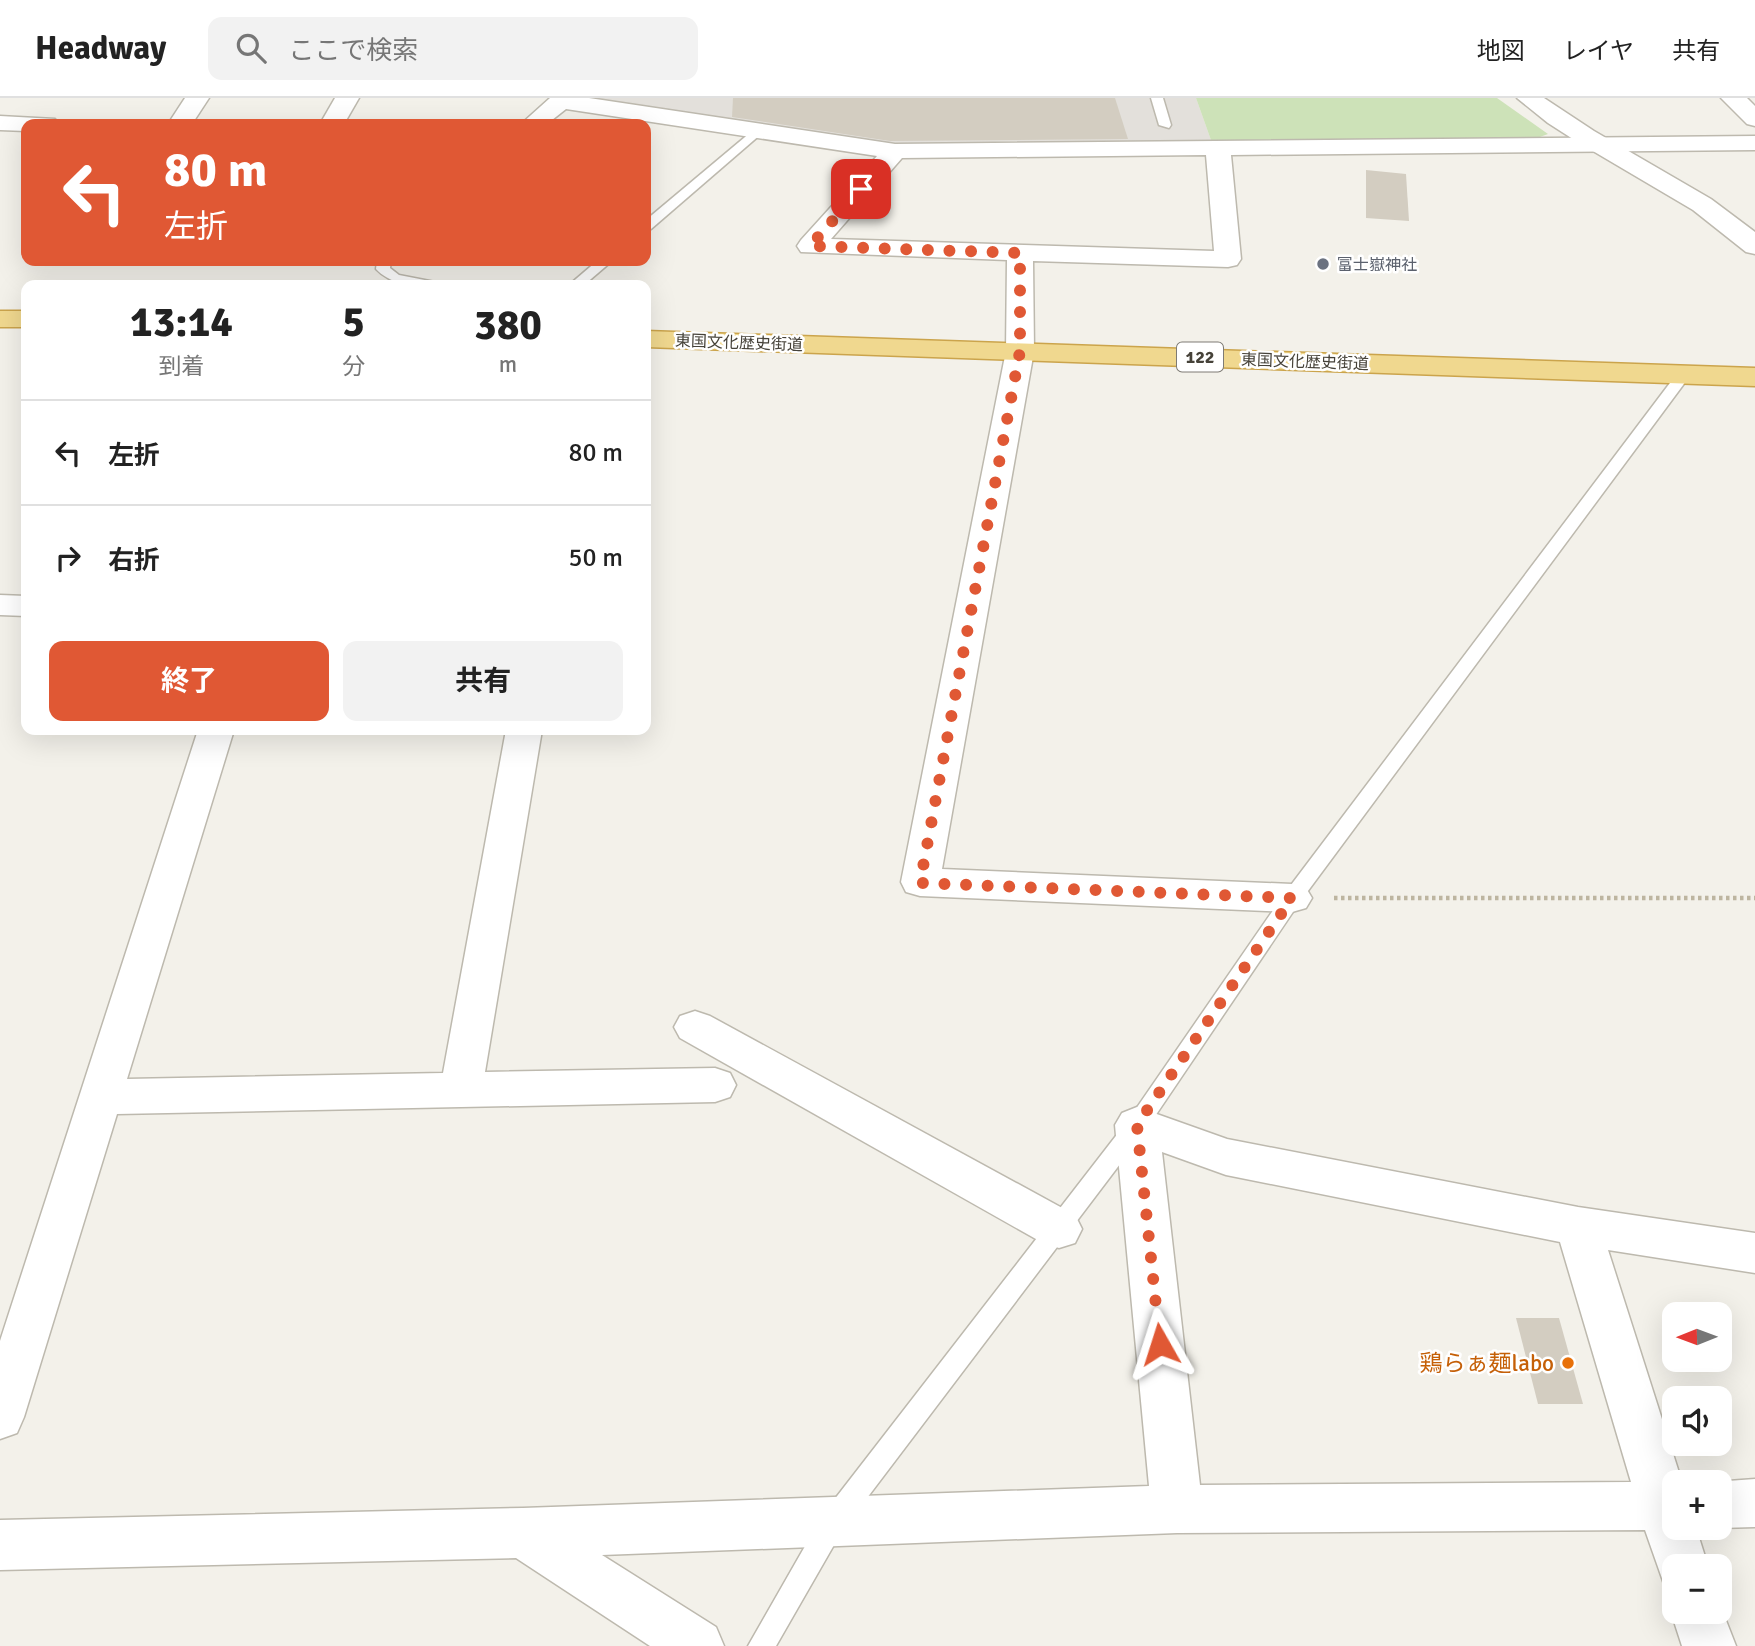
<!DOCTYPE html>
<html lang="ja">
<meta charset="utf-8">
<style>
:root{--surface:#fff;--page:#f2f2f2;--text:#222;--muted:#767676;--line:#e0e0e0;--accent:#e05834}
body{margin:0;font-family:Signika,"Noto Sans JP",sans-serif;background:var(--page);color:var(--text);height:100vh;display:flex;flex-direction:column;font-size:26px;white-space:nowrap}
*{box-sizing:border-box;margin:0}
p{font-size:23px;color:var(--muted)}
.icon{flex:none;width:38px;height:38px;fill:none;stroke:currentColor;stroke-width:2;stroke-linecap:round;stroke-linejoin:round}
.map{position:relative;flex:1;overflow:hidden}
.drawer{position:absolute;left:21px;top:182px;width:630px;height:455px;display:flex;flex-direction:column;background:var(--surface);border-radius:14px;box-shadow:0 7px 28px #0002}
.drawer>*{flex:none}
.hud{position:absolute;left:21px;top:21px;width:630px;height:147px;border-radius:14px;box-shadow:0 7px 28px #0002;background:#e05834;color:#fff;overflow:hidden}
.needle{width:46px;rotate:269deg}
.fabs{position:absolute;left:1662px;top:1204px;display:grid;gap:14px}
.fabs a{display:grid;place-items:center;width:70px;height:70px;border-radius:14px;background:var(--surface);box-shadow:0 7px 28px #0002;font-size:35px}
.pin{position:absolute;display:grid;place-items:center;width:60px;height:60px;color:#fff;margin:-30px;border-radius:14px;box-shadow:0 4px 10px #0006}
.me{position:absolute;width:77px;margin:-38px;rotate:354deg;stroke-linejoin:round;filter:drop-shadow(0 0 5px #0008)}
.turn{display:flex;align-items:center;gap:24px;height:147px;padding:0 28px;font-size:32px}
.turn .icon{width:91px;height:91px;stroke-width:2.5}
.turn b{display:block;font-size:49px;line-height:60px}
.eta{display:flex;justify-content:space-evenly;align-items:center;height:119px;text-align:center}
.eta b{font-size:42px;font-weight:700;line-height:49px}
.primary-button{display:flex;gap:14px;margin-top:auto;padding:14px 28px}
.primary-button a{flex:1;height:80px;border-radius:14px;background:var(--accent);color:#fff;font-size:28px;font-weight:700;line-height:80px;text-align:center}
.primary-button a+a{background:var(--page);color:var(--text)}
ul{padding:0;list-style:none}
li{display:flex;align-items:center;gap:21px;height:105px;padding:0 28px;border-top:2px solid var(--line)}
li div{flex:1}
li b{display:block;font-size:26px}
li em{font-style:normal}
header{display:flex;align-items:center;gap:42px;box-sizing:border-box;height:98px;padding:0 35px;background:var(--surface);border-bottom:2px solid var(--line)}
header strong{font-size:33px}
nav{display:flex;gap:38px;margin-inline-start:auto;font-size:24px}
.search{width:490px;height:63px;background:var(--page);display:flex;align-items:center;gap:18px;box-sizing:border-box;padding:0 24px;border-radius:14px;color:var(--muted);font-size:26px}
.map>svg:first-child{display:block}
</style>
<header>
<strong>Headway</strong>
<div class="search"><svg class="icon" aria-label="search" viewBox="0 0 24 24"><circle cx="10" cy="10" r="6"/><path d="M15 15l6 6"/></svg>ここで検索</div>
<nav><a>地図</a><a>レイヤ</a><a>共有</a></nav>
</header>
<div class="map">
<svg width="1755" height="1548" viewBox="0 0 1755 1548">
<rect width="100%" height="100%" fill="#f3f1ea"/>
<!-- industrial -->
<path fill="#e3e0db" d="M580 0H1196L1212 45 988 49 881 44Z"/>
<!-- green -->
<path fill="#cde2b8" d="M1196 0H1497L1548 36 1537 40 1212 45Z"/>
<!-- building -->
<g fill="#d3cdc1">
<path d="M733 0H1115L1128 41 890 43 732 19Z"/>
<path d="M1366 72 1406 76 1409 123 1366 120Z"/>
<path d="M1516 1220H1559L1583 1306H1538Z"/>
</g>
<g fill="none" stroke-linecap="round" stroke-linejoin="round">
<defs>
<g id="service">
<path d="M1151 0H1163L1171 27 1169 30 1159 27Z"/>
<path d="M757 29 763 33 761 36 651 131 646 132V122Z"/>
<path d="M377 163H391L390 170 399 177 435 184 437 187C415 188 392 188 376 171Z"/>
<path d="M597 163H612L584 187H569Z"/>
<path d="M1684 272 1689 273 1691 276 1689 279 1299 805 1145 1033 842 1433 776 1548H748L824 1415 1129 1021 1285 795 1679 273Z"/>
</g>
<g id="minor">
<path d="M185 0H209L192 26H168Z"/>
<path d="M335 0H359L344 26H320Z"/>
<path d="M550 0H589L895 46 1755 38V52L1231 57 1241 161 1237 167 1228 169 1033 163 1034 253 942 771 1292 786 1306 790 1312 800 1306 810 1292 814 920 798 906 794 901 784 1006 253 1007 162 801 154 797 148 801 142 877 58 566 11 547 26H521ZM1206 57 1214 153 831 141 902 60Z"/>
<path d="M1721 0H1747L1755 8V28L1747 26Z"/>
<path d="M0 18 55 21 58 26H26V33L0 32Z"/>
<path d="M0 497 26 498V518L0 517Z"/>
<path d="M198 632H234L127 981 443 975 506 632H542L485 974 715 970 730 975 736 987 730 999 715 1004 117 1016 24 1319 17 1335 0 1341V1243Z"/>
<path d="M695 913 710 918 1075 1117 1082 1131 1075 1145 1059 1150 1043 1145 680 940 674 929 680 918Z"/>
<path d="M1137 1009 1227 1041 1578 1109 1755 1135V1175L1608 1152 1682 1384H1675V1430H1696L1708 1468H1675V1490L1664 1486 1645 1432 1177 1435 602 1457 716 1529 724 1548H650L516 1460 0 1472V1422L523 1410 1149 1388 1115 1027 1122 1015ZM1162 1054 1226 1077 1560 1144 1631 1384 1200 1387Z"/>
<path d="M1755 1381V1429L1720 1430H1719L1720 1384H1714Z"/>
<path d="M1675 1504V1514H1720V1507L1736 1548H1682L1671 1514Z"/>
</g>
<path id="tertiary" d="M1517 0H1544L1594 33 1711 101 1755 134V156L1746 154 1693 112 1576 43 1548 25Z"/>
<g id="trunk">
<rect x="0" y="213" width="26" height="16"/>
<path d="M646 233 1755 270V288L646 249Z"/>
</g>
</defs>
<!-- service casing -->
<use href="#service" stroke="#bdb9ae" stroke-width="3"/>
<!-- minor casing -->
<use href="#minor" stroke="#bdb9ae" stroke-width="3"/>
<!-- tertiary casing -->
<use href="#tertiary" stroke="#bdb9ae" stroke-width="3"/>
<!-- trunk casing -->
<use href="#trunk" stroke="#cba44c" stroke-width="3"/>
<!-- path -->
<path stroke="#bdb5a0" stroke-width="4.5" stroke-dasharray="3.5 3.5" stroke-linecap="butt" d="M1334 800H1755"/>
<!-- service -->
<use href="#service" fill="#fff" fill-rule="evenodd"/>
<!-- minor -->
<use href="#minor" fill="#fff" fill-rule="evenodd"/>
<!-- tertiary -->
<use href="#tertiary" fill="#fff" fill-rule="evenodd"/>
<!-- trunk -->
<use href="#trunk" fill="#f0d88f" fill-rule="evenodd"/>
</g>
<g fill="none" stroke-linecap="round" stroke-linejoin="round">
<!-- route -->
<path stroke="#e05834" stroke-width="12" stroke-dasharray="0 21.6" d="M861 91 810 148 1020 155V253L920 785 1292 800 1137 1027 1160 1246"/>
</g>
<!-- markers -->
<circle fill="#6b7280" stroke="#fff" stroke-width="2.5" cx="1323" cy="166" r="7"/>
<circle fill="#e8710a" stroke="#fff" stroke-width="2.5" cx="1568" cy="1265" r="7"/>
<g text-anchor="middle" stroke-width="5" stroke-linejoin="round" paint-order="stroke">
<!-- far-worship labels -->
<g font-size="16" fill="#5b616d" stroke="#fff" text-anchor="start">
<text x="1337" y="172">富士嶽神社</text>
</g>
<!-- far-street labels -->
<g font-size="16" fill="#464239" stroke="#fff">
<text transform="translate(739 244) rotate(2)" y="6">東国文化歴史街道</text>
<text transform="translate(1305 263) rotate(2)" y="6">東国文化歴史街道</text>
</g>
<!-- shield labels -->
<rect fill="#fff" stroke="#7e7b74" stroke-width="2" x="1177" y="244.5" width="46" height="29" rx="5"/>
<g font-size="18" font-weight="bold" fill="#464239">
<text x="1200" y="265">122</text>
</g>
<!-- near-food labels -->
<g font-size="23" fill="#c56008" stroke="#fff" text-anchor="end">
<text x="1554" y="1273">鶏らぁ麺labo</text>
</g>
</g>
</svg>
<div class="fabs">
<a><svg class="needle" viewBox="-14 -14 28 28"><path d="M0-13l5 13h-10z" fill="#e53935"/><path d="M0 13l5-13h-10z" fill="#767676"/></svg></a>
<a><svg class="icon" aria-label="sound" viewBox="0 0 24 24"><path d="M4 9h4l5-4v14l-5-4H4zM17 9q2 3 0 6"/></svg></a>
<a>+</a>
<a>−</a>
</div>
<div class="pin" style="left:861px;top:91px;background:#d93025"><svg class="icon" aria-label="arrive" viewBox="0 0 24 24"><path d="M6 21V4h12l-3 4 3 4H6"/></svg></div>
<svg class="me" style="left:1160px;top:1246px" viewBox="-20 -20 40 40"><path d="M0-17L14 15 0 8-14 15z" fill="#e05834" stroke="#fff" stroke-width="4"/></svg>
<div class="hud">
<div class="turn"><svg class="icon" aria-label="left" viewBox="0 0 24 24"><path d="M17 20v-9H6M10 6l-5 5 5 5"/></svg><div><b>80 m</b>左折</div></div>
</div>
<section class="drawer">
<div class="eta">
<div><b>13:14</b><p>到着</p></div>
<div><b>5</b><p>分</p></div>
<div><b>380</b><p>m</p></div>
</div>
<ul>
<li><svg class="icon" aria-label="left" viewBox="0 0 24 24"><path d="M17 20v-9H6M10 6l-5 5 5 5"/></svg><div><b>左折</b></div><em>80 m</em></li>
<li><svg class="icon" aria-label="right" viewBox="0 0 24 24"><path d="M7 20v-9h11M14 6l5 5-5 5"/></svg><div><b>右折</b></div><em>50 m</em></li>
</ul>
<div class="primary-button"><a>終了</a><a>共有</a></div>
</section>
</div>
